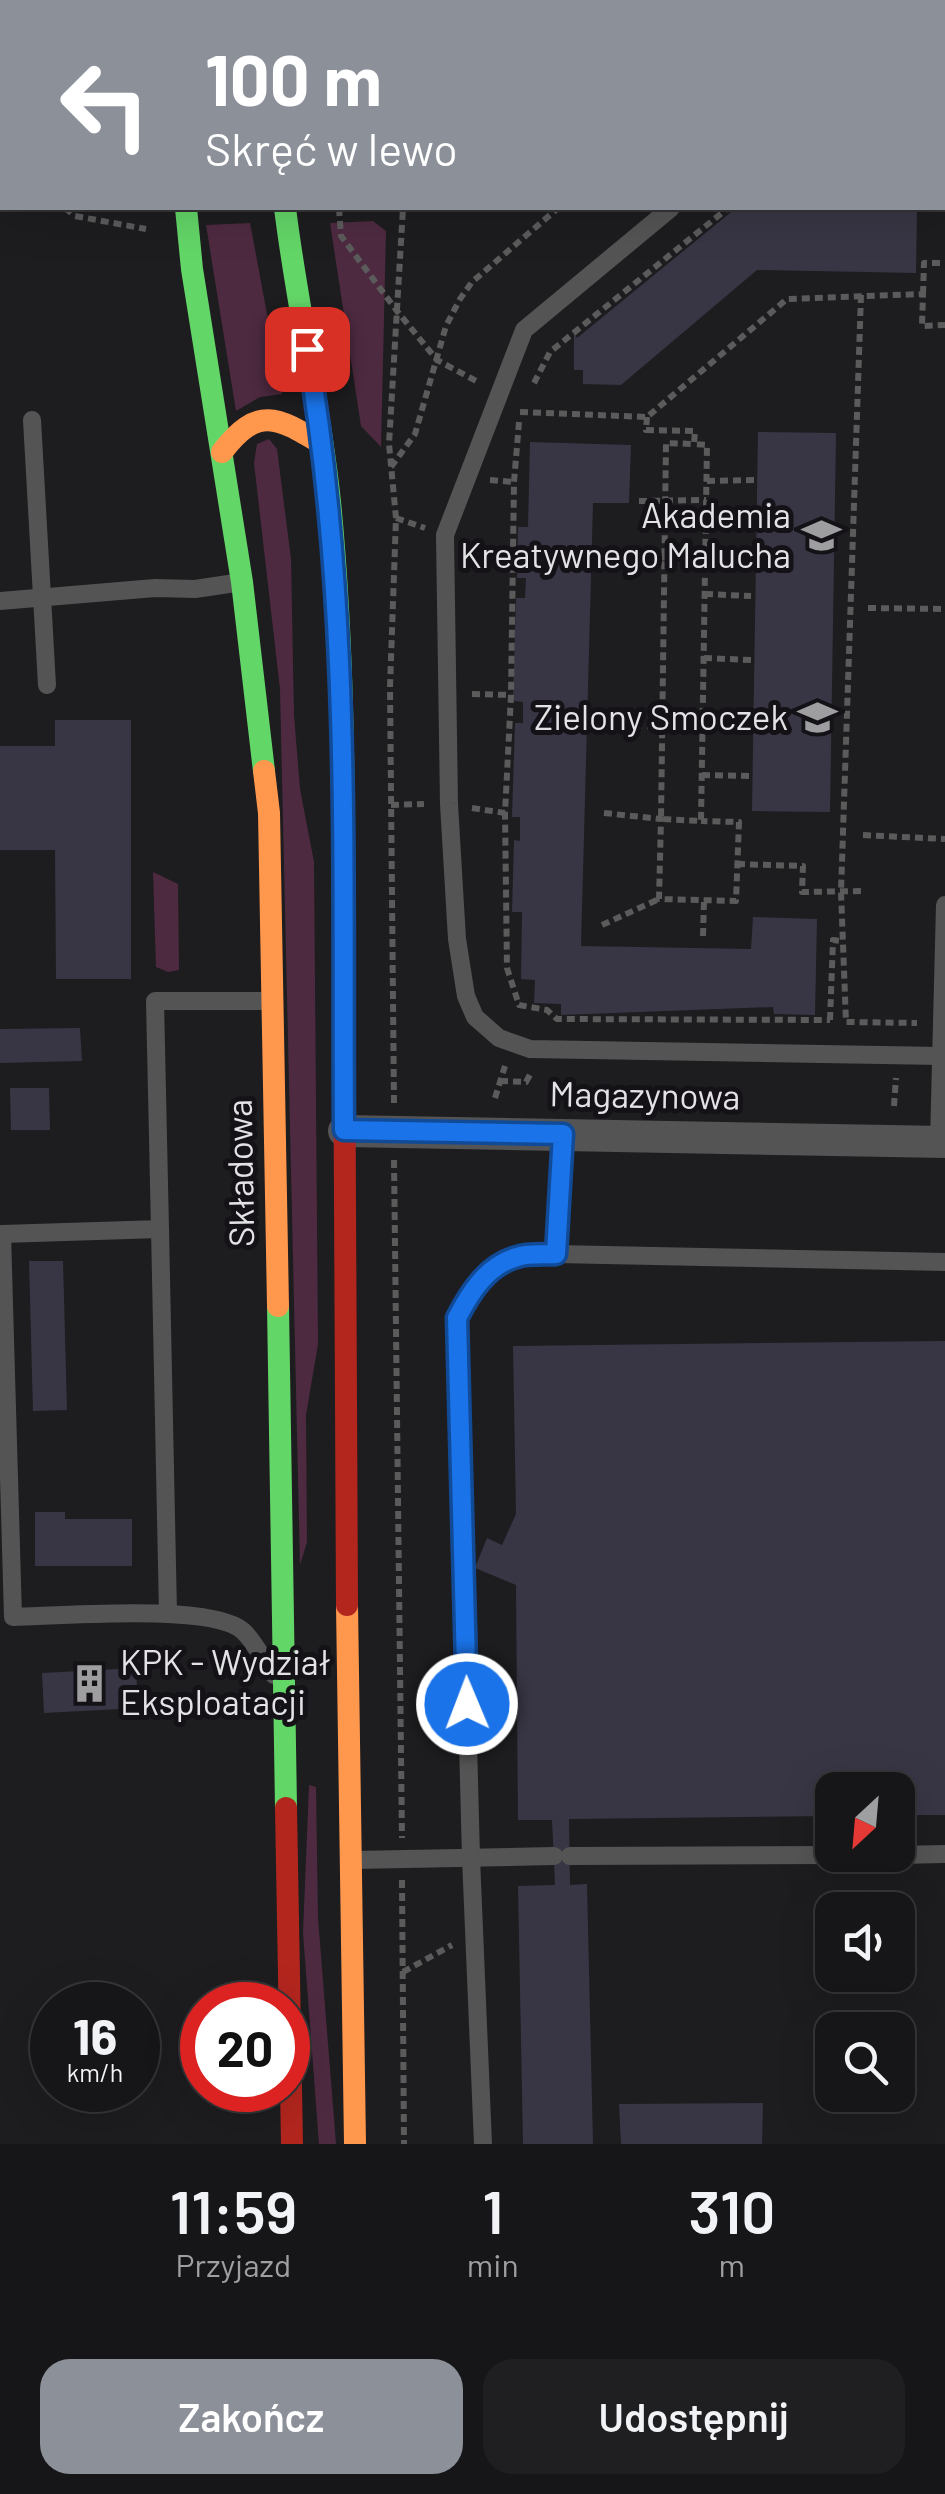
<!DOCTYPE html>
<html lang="pl">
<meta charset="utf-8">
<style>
:root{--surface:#161517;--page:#1f1e20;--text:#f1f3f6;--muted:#9e9fa1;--line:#353436;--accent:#8c9099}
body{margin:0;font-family:Barlow,sans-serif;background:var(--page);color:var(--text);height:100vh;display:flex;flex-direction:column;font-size:38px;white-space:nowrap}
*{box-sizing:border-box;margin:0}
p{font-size:32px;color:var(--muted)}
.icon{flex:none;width:55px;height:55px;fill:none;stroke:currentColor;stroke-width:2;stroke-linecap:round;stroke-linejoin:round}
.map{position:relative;height:2144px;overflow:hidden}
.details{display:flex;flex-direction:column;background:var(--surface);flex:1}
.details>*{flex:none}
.top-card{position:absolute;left:0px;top:0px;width:945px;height:210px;box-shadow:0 10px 40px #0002,0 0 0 2px var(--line);background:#8c9099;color:#fff;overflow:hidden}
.needle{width:65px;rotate:206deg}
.fabs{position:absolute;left:815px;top:1772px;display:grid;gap:20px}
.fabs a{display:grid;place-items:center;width:100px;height:100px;border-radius:20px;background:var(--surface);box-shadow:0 10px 40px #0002,0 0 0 2px var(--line);font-size:50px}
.speed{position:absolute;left:30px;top:1982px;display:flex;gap:20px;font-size:50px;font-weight:700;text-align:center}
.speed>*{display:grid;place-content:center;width:130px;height:130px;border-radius:50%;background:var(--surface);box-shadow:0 10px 40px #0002,0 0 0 2px var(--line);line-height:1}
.speed small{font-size:25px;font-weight:400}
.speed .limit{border:15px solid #d22;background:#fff;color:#111}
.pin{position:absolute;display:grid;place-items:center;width:85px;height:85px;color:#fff;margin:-42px;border-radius:20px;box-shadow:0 5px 15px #0006}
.me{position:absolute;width:110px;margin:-55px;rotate:359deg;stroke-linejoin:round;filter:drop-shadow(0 0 8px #0008)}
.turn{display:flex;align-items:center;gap:35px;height:210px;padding:0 40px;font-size:45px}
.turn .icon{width:130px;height:130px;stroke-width:2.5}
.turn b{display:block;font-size:70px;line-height:85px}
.eta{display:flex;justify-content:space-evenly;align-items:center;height:170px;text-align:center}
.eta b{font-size:60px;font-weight:600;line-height:70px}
.primary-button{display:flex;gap:20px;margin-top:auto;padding:20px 40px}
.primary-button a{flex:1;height:115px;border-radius:30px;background:var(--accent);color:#fff;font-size:40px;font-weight:600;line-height:115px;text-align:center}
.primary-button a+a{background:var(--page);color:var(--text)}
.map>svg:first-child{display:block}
</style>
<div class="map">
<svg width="945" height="2144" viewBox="0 0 945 2144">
<rect width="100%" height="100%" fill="#1d1c1f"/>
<!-- green -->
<g fill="#4e2a40">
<path d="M373 221 386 231 381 447 361 426 330 223Z"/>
<path d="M250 223 282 394 260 397 236 411 206 225Z"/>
<path d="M269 439 277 449 291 559 294 715 300 789 314 862 318 1344 306 1415 307 1542 300 1565 280 689 254 463 257 444Z"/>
<path d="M153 872 178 884 179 970 168 972 156 967Z"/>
<path d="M309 1785 316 1787 318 1918 336 2144H319L303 1933Z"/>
</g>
<!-- building -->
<g fill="#383644">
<path d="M736 208H917L916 273 757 270 621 385 583 384V370H574V332L577 338Z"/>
<path d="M758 432 836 433 830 812 752 811Z"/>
<path d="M530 442 631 445 629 503H593L581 946 751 949 753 917 817 919 815 1015 774 1014 773 1007 561 1015V1004L534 1003 535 980 521 979 522 912H512L514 840 520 841V817H512L515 723H523V702L513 701 516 598H525L526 578H517L518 527H528Z"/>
<path d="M55 720H131V979H56L55 850H0V746H55Z"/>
<path d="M80 1028 82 1061 0 1063V1029Z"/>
<path d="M10 1088H49L50 1130H11Z"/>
<path d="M29 1261H63L67 1410 33 1411Z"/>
<path d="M945 1341V1815H898V1790H832V1816L569 1819 570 1885 587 1884 593 2144H523L518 1886 555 1885 552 1820H518L516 1585 475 1568 487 1538 502 1545 516 1514 513 1346Z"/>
<path d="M35 1512H65V1519H132V1566H35Z"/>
<path d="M136 1668 138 1708 44 1713 42 1673Z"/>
<path d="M763 2103 762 2144H621L619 2104Z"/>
</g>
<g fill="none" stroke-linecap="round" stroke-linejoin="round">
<!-- path -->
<g stroke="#5c5b5c" stroke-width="6" stroke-dasharray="8 5" stroke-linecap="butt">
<path d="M643 0 665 2"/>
<path d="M103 2V0"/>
<path d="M370 2 371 0"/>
<path d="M0 142H2"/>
<path d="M0 148 2 151"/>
<path d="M65 208 75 216 146 229"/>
<path d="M339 208 341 236 397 311 437 360 480 383"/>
<path d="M362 208H558"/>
<path d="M923 294 924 263H945"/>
<path d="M861 295 841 892 846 1022 917 1023"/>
<path d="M534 383 550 352 728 208"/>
<path d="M520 412 647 417 787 299 923 294 922 326 945 325"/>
<path d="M647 417 646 430 695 431 694 444 707 445 701 821 661 819 666 443 694 444"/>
<path d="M519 422 514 482 511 695 505 813 507 968 519 1005 547 1010 557 1019 830 1020"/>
<path d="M391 467 415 434 446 326 460 299 472 282 557 209"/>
<path d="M490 480 514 482"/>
<path d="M707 481 755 480"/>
<path d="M639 501 706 500"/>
<path d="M396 518 425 528"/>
<path d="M607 557 705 558"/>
<path d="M705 594 751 596"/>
<path d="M868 608 945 609"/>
<path d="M704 658 751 660"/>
<path d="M472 694 511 695"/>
<path d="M608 725 662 726"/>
<path d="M702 775 751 776"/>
<path d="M391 805 424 804"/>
<path d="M472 808 505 813"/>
<path d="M604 813 661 819 659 899 736 901 739 822 701 821"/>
<path d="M863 835 945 839"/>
<path d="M737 864 803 866 802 892 862 891"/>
<path d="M602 925 659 899"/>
<path d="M703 936 704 900"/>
<path d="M830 1020 833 940 842 941"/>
<path d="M500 1081 526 1082 532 1071"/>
<path d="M495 1098 505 1066"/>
<path d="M394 1103 390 687 396 518 389 444 403 208"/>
<path d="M894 1106 896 1078"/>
<path d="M394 1160 402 1838"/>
<path d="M402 1880 404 2144"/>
<path d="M403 1972 452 1945"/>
</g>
<!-- lane -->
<g stroke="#545454" stroke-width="18">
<path d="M944 80 945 26"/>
<path d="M942 167H945"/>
<path d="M671 208 524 330 445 535 449 804 457 939 466 996 475 1017 499 1038 530 1049 941 1056"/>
<path d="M32 420 47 685"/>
<path d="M0 601 155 588 195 589 242 582"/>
<path d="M268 1001H155L160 1229 2 1234 13 1617C58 1616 212 1603 243 1631 255 1642 264 1662 274 1675"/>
<path d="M939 1142 945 905"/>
<path d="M160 1229 168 1613"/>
<path d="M556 1254 945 1262"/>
<path d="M898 1855 945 1854"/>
<path d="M570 1856 832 1855"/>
<path d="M354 1860 554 1856"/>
<path d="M483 2144 471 1858 457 1318C470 1293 487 1266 517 1257 528 1253 544 1255 556 1254L563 1134"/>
</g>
<!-- street -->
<path stroke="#545454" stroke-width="32" d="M344 1131 945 1142"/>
<!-- fast -->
<g stroke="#63d668" stroke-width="22">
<path d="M186 208 192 269 242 582 264 771"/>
<path d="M285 208C297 306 320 403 330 502 346 666 344 833 344 997"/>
<path d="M278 1306 286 1808"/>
</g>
<!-- slow -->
<g stroke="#ff974d" stroke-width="22">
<path d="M0 87 2 88"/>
<path d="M222 452C258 405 277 417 322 444"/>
<path d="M264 771 269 813 278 1306"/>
<path d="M347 1605 355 2144"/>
</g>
<!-- jam -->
<g stroke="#b3261e" stroke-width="22">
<path d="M190 0V2"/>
<path d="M284 0 286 2"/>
<path d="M0 47H2"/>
<path d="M942 80H945"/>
<path d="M344 997 347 1605"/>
<path d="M286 1808 292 2144"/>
</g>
</g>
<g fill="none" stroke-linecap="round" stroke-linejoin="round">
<defs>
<path id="route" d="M307 349C352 606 342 870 344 1130L563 1134 556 1254C544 1255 528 1253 517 1257 487 1265 470 1293 457 1318L467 1704"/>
</defs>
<!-- route casing -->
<use href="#route" stroke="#114b97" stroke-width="25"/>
<!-- route -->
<use href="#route" stroke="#1a73e8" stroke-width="18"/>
</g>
<!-- icons -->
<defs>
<symbol id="school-bare" viewBox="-9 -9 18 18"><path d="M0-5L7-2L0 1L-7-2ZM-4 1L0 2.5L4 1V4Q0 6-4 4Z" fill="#9e9da0" stroke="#141217" stroke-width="2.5" paint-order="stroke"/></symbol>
<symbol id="building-bare" viewBox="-9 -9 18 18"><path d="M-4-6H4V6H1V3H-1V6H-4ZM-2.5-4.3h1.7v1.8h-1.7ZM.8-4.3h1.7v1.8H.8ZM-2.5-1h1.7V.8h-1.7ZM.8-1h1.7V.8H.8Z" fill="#9e9da0" stroke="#141217" stroke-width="2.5" paint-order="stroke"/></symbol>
</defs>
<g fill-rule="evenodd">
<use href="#school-bare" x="794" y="508" width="55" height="55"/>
<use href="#school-bare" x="790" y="690" width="55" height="55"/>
<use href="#building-bare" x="62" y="1656" width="55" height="55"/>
</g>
<g text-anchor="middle" stroke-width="10" stroke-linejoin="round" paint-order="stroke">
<!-- poi labels -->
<g font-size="35" fill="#e3e2e5" stroke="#141217" text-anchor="end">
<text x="791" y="528">Akademia<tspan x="791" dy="40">Kreatywnego Malucha</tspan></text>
<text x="788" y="730">Zielony Smoczek</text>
<text x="120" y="1675" text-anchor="start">KPK - Wydział<tspan x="120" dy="40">Eksploatacji</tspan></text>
</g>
<!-- street labels -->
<g font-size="35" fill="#e3e2e5" stroke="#141217">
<text transform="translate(645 1096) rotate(1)" y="12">Magazynowa</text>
<text transform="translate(241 1173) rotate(-91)" y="12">Składowa</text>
</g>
</g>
</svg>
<div class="fabs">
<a><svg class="needle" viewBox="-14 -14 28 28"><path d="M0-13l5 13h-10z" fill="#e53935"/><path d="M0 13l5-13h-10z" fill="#9e9fa1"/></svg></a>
<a><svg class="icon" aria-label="sound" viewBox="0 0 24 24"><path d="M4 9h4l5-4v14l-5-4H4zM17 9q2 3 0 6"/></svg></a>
<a><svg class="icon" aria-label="search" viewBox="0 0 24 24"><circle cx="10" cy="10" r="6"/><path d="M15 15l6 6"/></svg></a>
</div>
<div class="speed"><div>16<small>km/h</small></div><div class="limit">20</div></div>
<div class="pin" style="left:307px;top:349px;background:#d93025"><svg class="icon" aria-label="arrive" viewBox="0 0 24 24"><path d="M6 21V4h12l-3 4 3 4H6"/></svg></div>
<svg class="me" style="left:467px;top:1704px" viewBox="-20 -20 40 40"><circle r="17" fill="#1a73e8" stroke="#fff" stroke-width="3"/><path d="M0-11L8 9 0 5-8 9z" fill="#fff"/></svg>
<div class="top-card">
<div class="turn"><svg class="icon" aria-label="left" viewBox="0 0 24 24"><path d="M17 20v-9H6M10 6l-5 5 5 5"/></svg><div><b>100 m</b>Skręć w lewo</div></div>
</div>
</div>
<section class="details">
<div class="eta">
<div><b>11:59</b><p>Przyjazd</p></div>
<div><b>1</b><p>min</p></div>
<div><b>310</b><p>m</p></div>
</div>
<div class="primary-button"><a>Zakończ</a><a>Udostępnij</a></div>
</section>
